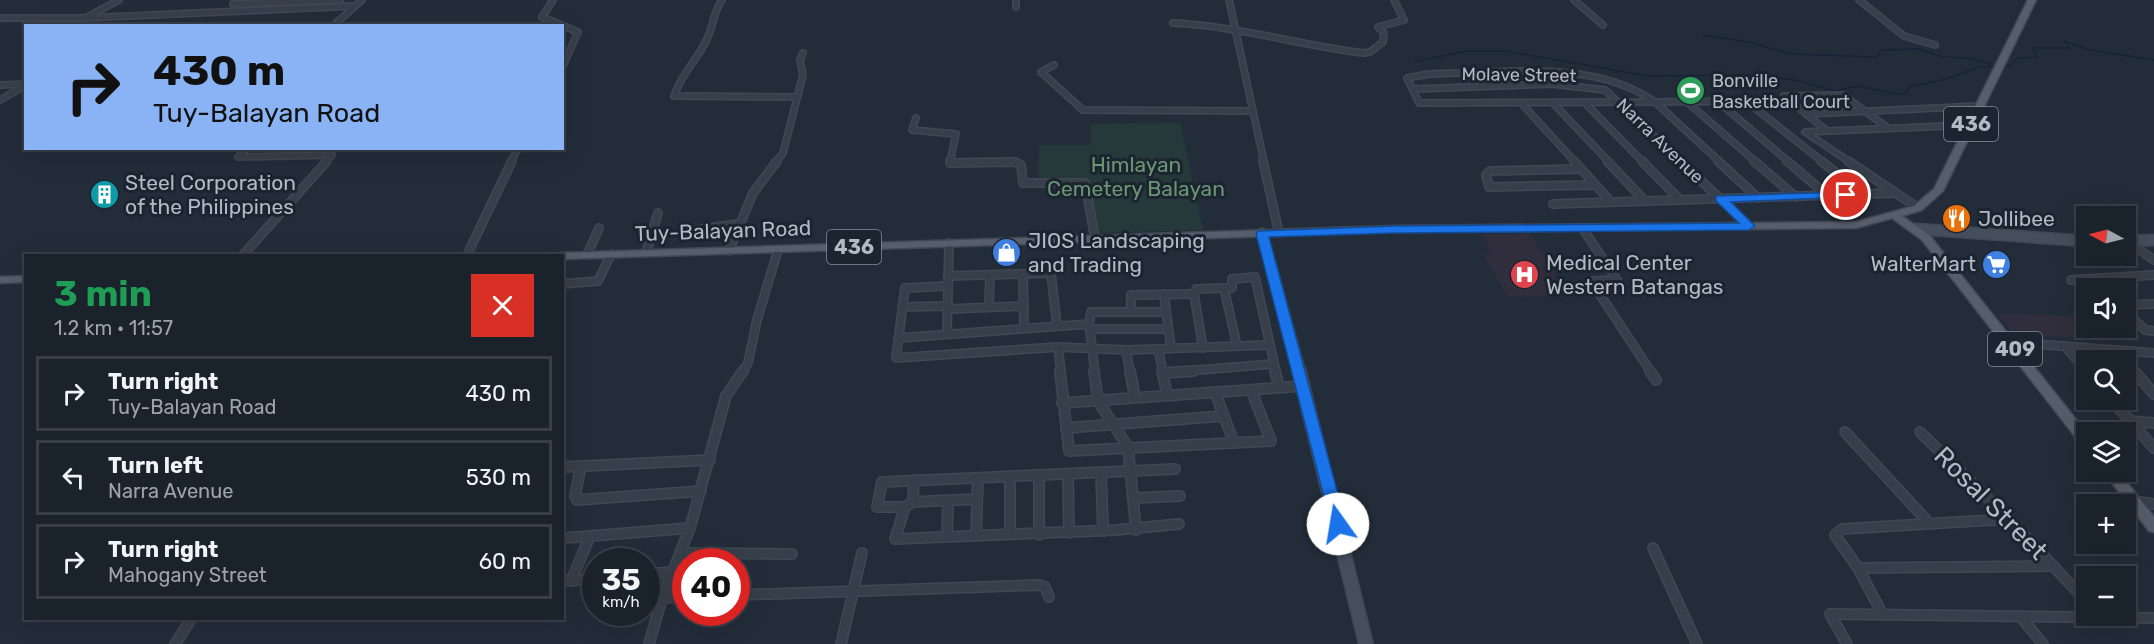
<!DOCTYPE html>
<meta charset="utf-8">
<style>
:root{--surface:#1a222c;--page:#272f38;--text:#f1f3f6;--muted:#9fa4a9;--line:#383f48}
body{margin:0;font-family:Rubik,sans-serif;background:var(--page);color:var(--text);height:100vh;display:flex;flex-direction:column;font-size:22px;white-space:nowrap}
*{box-sizing:border-box;margin:0}
p{font-size:20px;color:var(--muted)}
.icon{flex:none;width:33px;height:33px;fill:none;stroke:currentColor;stroke-width:2;stroke-linecap:round;stroke-linejoin:round}
.map{position:relative;flex:1;overflow:hidden}
.sheet{position:absolute;left:24px;top:254px;width:540px;height:366px;display:flex;flex-direction:column;background:var(--surface);border-radius:0px;box-shadow:0 6px 24px #0002,0 0 0 2px var(--line)}
.sheet>*{flex:none}
.banner{position:absolute;left:24px;top:24px;width:540px;height:126px;border-radius:0px;box-shadow:0 6px 24px #0002,0 0 0 2px var(--line);background:#89b3f4;color:#111;overflow:hidden}
.needle{width:39px;rotate:277deg}
.controls{position:absolute;left:2076px;top:206px;display:grid;gap:12px}
.controls a{display:grid;place-items:center;width:60px;height:60px;border-radius:0px;background:var(--surface);box-shadow:0 6px 24px #0002,0 0 0 2px var(--line);font-size:30px}
.speed{position:absolute;left:582px;top:548px;display:flex;gap:12px;font-size:30px;font-weight:700;text-align:center}
.speed>*{display:grid;place-content:center;width:78px;height:78px;border-radius:50%;background:var(--surface);box-shadow:0 6px 24px #0002,0 0 0 2px var(--line);line-height:1}
.speed small{font-size:15px;font-weight:400}
.speed .limit{border:9px solid #d22;background:#fff;color:#111}
.pin{position:absolute;display:grid;place-items:center;width:51px;height:51px;color:#fff;margin:-26px;border:3px solid #fff;border-radius:50%;box-shadow:0 2px 6px #0007}
.me{position:absolute;width:66px;margin:-33px;rotate:347deg;stroke-linejoin:round;filter:drop-shadow(0 0 4px #0008)}
.turn{display:flex;align-items:center;gap:21px;height:126px;padding:0 30px;font-size:27px}
.turn .icon{width:78px;height:78px;stroke-width:2.5}
.turn b{display:block;font-size:42px;line-height:51px}
.round{display:grid;place-items:center;flex:none;width:63px;height:63px;border-radius:0px;background:var(--page)}
.head{display:flex;align-items:center;justify-content:space-between;height:102px;padding:0 30px}
h1{font-size:36px;font-weight:700;line-height:45px;color:#1e9e55}
ul{padding:0;list-style:none}
li{display:flex;align-items:center;gap:18px;height:75px;margin:0 12px 9px;padding:0 18px;border:3px solid var(--line);border-radius:0px}
li div{flex:1}
li b{display:block;font-size:22px}
li em{font-style:normal}
.map>svg:first-child{display:block}
</style>
<div class="map">
<svg width="2154" height="644" viewBox="0 0 2154 644">
<rect width="100%" height="100%" fill="#232d3a"/>
<!-- medical -->
<g fill="#302e3c">
<path d="M1483 234H1530L1568 295 1508 297 1483 254H1492Z"/>
<path d="M1997 313 2086 317V327H2126L2144 342 2013 334Z"/>
</g>
<!-- green -->
<path fill="#25393b" d="M1180 123 1203 230 1091 233 1083 184 1038 185 1039 145H1091V124Z"/>
<g fill="none" stroke-linecap="round" stroke-linejoin="round">
<!-- stream -->
<g stroke="#172437" stroke-width="1.5">
<path d="M1703 35 1748 42 1792 54 1876 57 1882 50 1919 49 1942 57 1970 58 1990 64"/>
<path d="M2065 43 2064 41 2090 50 2154 60"/>
<path d="M1414 62 1466 51H1505L1648 76 1753 75 1795 80 1835 91 1858 86 1896 94 1906 93 1909 87 1950 78 1979 67 1997 66"/>
<path d="M2003 66H2010L2018 58 2037 57 2032 48H2070L2068 46"/>
</g>
<defs>
<g id="street-far2">
<path d="M553 0 542 17 578 32 562 68"/>
<path d="M722 0C712 15 714 25 707 39 698 59 681 74 674 96L796 97"/>
<path d="M1016 0V7"/>
<path d="M1229 0 1264 162"/>
<path d="M1574 0 1603 25"/>
<path d="M1859 0 1904 36 1935 45"/>
<path d="M233 4 340 0"/>
<path d="M89 16 119 0"/>
<path d="M0 18H84L355 6"/>
<path d="M1173 23C1237 26 1299 45 1363 53L1370 52 1383 42 1384 33 1378 27 1404 20 1394 0"/>
<path d="M333 26 362 0"/>
<path d="M1054 65 1041 72 1083 110 1252 111"/>
<path d="M1515 71C1565 71 1613 73 1655 102L1419 103 1407 78 1429 74Z"/>
<path d="M0 85 26 84"/>
<path d="M1413 89 1552 84 1605 90 1682 162"/>
<path d="M1784 96 1843 95 1888 128"/>
<path d="M1784 96 1826 130"/>
<path d="M0 100 26 85"/>
<path d="M1716 100 1789 162"/>
<path d="M1655 102 1720 162"/>
<path d="M1655 102 1746 101 1823 162"/>
<path d="M1687 102 1756 162"/>
<path d="M1553 103 1609 162"/>
<path d="M1585 103 1643 162"/>
<path d="M1522 104 1575 162"/>
<path d="M1806 114 1980 106"/>
<path d="M916 118 912 130 956 134 950 162"/>
<path d="M247 148 238 157 332 155 326 162"/>
<path d="M511 162 518 148"/>
<path d="M776 162 783 153 803 75 800 60 803 53"/>
<path d="M998 162H1016"/>
<path d="M1850 162 1805 132 1971 125"/>
</g>
<g id="street-far1">
<path d="M950 161V163L1015 162 1021 165 1023 183H1085L1095 238"/>
<path d="M1263 161 1279 233"/>
<path d="M1574 161 1611 202"/>
<path d="M1607 161 1645 201"/>
<path d="M1642 161 1680 200"/>
<path d="M1680 161 1749 226"/>
<path d="M1718 161 1758 198"/>
<path d="M1754 161 1796 197"/>
<path d="M1787 161 1828 196"/>
<path d="M1821 161 1863 194"/>
<path d="M1848 161 1918 208"/>
<path d="M1580 169 1490 171 1486 175 1489 187 1595 185"/>
<path d="M1553 204 1895 193"/>
<path d="M1583 229 1617 280 1591 281 1651 372"/>
<path d="M696 230 738 224"/>
<path d="M2127 241 2154 260"/>
<path d="M729 251 753 193 777 161"/>
<path d="M646 253 658 213"/>
<path d="M243 255 327 161"/>
<path d="M467 255 512 161"/>
<path d="M587 255 599 228"/>
<path d="M1023 274 1024 328"/>
<path d="M948 276 1051 273 1057 326"/>
<path d="M2071 280 2154 275"/>
<path d="M562 284 598 281 611 254"/>
<path d="M948 286 905 288 896 358 1058 347 1126 350 1269 345"/>
<path d="M1224 288H1232V279L1255 277 1276 372"/>
<path d="M1164 294 1171 348"/>
<path d="M2126 305 2154 304"/>
<path d="M902 307 948 306"/>
<path d="M989 307 990 275"/>
<path d="M948 309 1024 306"/>
<path d="M1131 312V295L1194 294"/>
<path d="M2126 312 2145 330 2154 331"/>
<path d="M1089 324 1091 312H1166"/>
<path d="M1090 329H1168"/>
<path d="M947 334 949 243"/>
<path d="M898 338 1089 324 1095 372"/>
<path d="M2010 342 2154 353"/>
<path d="M2065 346 2086 371"/>
<path d="M1058 347 1061 372"/>
<path d="M1203 348 1194 294 1196 289 1224 288 1237 346"/>
<path d="M1158 349 1163 372"/>
<path d="M1126 350 1130 372"/>
<path d="M2126 362 2135 372"/>
<path d="M742 372 748 363 757 320 778 250"/>
<path d="M1175 372 1273 364"/>
</g>
<g id="street">
<path d="M1060 371 1069 451 1271 441 1251 390"/>
<path d="M1094 371 1098 401 1128 447 1136 530"/>
<path d="M1130 371 1135 397"/>
<path d="M1162 371 1167 394"/>
<path d="M1275 371 1279 387"/>
<path d="M1650 371 1656 380"/>
<path d="M2134 371 2154 394"/>
<path d="M1164 373 1193 371"/>
<path d="M1215 392 1234 443"/>
<path d="M2111 399 2154 448"/>
<path d="M1062 403 1303 386"/>
<path d="M2130 421 2154 423"/>
<path d="M1066 428 1223 416"/>
<path d="M1845 432 1930 524"/>
<path d="M1920 432 2009 519 2086 601"/>
<path d="M581 466 575 496 577 500 701 491"/>
<path d="M564 467 710 460"/>
<path d="M1101 473 1103 531"/>
<path d="M1068 474 1069 533"/>
<path d="M1039 475V535"/>
<path d="M1010 476V533"/>
<path d="M1135 498 1180 496"/>
<path d="M976 499 913 502 905 507H877L882 482 1175 469"/>
<path d="M2133 501 2154 504"/>
<path d="M913 502 914 480"/>
<path d="M905 507 895 539 1116 530 1179 524"/>
<path d="M976 535 978 479"/>
<path d="M947 536 948 500"/>
<path d="M565 538 690 528"/>
<path d="M1653 548 1697 644"/>
<path d="M681 553 792 554"/>
<path d="M1858 568 2053 566"/>
<path d="M646 574 673 572"/>
<path d="M562 581 596 579"/>
<path d="M571 581 590 536"/>
<path d="M736 595 1039 585 1045 587 1049 597"/>
<path d="M662 598 686 597"/>
<path d="M1883 615 1858 568 1835 535 1842 529 2009 519"/>
<path d="M2020 616 2043 644"/>
<path d="M175 644 192 618"/>
<path d="M649 644 662 598 690 528 726 396 743 371"/>
<path d="M841 644 862 553"/>
<path d="M1847 644 1830 614 2154 618"/>
</g>
<g id="secondary-far1">
<path d="M1916 229 2086 241"/>
<path d="M1262 234 1300 372"/>
<path d="M2126 241 2154 240"/>
</g>
<path id="secondary" d="M1299 371 1366 644"/>
<g id="primary">
<path d="M2028 0H2036L1943 191 1922 210 1902 216 1930 236 2086 432V446L2081 444 1922 240 1892 218 1856 228 1395 232 562 259V255H557L562 253 1395 226 1856 222 1914 206 1934 189Z"/>
<path d="M26 276V282L0 283V277Z"/>
<path d="M2103 471H2118L2154 517V532L2149 531Z"/>
</g>
</defs>
<!-- street-far2 casing -->
<use href="#street-far2" stroke="#404853" stroke-width="8"/>
<!-- street-far1 casing -->
<use href="#street-far1" stroke="#404853" stroke-width="10"/>
<!-- street casing -->
<use href="#street" stroke="#404853" stroke-width="12"/>
<!-- secondary-far1 casing -->
<use href="#secondary-far1" stroke="#404853" stroke-width="13"/>
<!-- secondary casing -->
<use href="#secondary" stroke="#404853" stroke-width="16"/>
<!-- primary casing -->
<use href="#primary" stroke="#404853" stroke-width="3"/>
<!-- street-far2 -->
<use href="#street-far2" stroke="#373f4a" stroke-width="5"/>
<!-- street-far1 -->
<use href="#street-far1" stroke="#373f4a" stroke-width="7"/>
<!-- street -->
<use href="#street" stroke="#373f4a" stroke-width="9"/>
<!-- secondary-far1 -->
<use href="#secondary-far1" stroke="#454e5d" stroke-width="10"/>
<!-- secondary -->
<use href="#secondary" stroke="#454e5d" stroke-width="13"/>
<!-- primary -->
<use href="#primary" fill="#555e6a" fill-rule="evenodd"/>
</g>
<!-- route -->
<path fill="#1a73e8" stroke="#114b97" stroke-width="1.5" d="M1846 192 1850 193V197L1731 202 1755 226 1749 230 1395 233 1269 237 1346 524 1338 530 1332 528 1256 234 1258 231 1395 226 1739 223 1716 201V196Z"/>
<!-- icons -->
<defs>
<symbol id="stadium-disc" viewBox="-11 -11 22 22"><circle r="9.5" fill="#2e9e5b" stroke="#1c242f"/><path d="M0-5a6.5 5 0 1 0 0 10a6.5 5 0 1 0 0-10ZM-3.5-1.8h7v3.6h-7Z" fill="#fff"/></symbol>
<symbol id="building-disc" viewBox="-11 -11 22 22"><circle r="9.5" fill="#0f9aa8" stroke="#1c242f"/><path d="M-4-6H4V6H1V3H-1V6H-4ZM-2.5-4.3h1.7v1.8h-1.7ZM.8-4.3h1.7v1.8H.8ZM-2.5-1h1.7V.8h-1.7ZM.8-1h1.7V.8H.8Z" fill="#fff"/></symbol>
<symbol id="restaurant-disc" viewBox="-11 -11 22 22"><circle r="9.5" fill="#e8710a" stroke="#1c242f"/><path d="M-5-6h1v4h1v-4h1v4h1v-4h1v5L-1.5 .5V6h-2V.5L-5-1ZM5-6V6H3V1.5H1.5Q1.5-4 5-6Z" fill="#fff"/></symbol>
<symbol id="shop-disc" viewBox="-11 -11 22 22"><circle r="9.5" fill="#3f7fe0" stroke="#1c242f"/><path d="M-5-2.5h2.3a2.7 3.5 0 0 1 5.4 0H5L5.5 6h-11ZM-1.5-2.5h3a1.5 2.3 0 0 0-3 0Z" fill="#fff"/></symbol>
<symbol id="supermarket-disc" viewBox="-11 -11 22 22"><circle r="9.5" fill="#3f7fe0" stroke="#1c242f"/><path d="M-6-5.5h2.5l.6 2H6L4.5 2H-2.5L-4.4-4H-6ZM-1.5 3.2a1.3 1.3 0 1 0 .1 0ZM3 3.2a1.3 1.3 0 1 0 .1 0Z" fill="#fff"/></symbol>
<symbol id="hospital-disc" viewBox="-11 -11 22 22"><circle r="9.5" fill="#e0444e" stroke="#1c242f"/><path d="M-5-5h3v3.5h4V-5h3V5h-3V1.5h-4V5h-3Z" fill="#fff"/></symbol>
</defs>
<g fill-rule="evenodd">
<use href="#stadium-disc" x="1674" y="74" width="33" height="33"/>
<use href="#building-disc" x="88" y="178" width="33" height="33"/>
<use href="#restaurant-disc" x="1940" y="202" width="33" height="33"/>
<use href="#shop-disc" x="990" y="236" width="33" height="33"/>
<use href="#supermarket-disc" x="1980" y="248" width="33" height="33"/>
<use href="#hospital-disc" x="1508" y="258" width="33" height="33"/>
</g>
<g text-anchor="middle" stroke-width="6" stroke-linejoin="round" paint-order="stroke">
<!-- far-street labels -->
<g font-size="18" fill="#b2bac6" stroke="#1c242f">
<text transform="translate(1519 75) rotate(1)" y="6">Molave Street</text>
<text transform="translate(1660 141) rotate(44)" y="6">Narra Avenue</text>
</g>
<!-- far-poi labels -->
<g font-size="18" fill="#b2bac6" stroke="#1c242f" text-anchor="start">
<text x="1712" y="87">Bonville<tspan x="1712" dy="21">Basketball Court</tspan></text>
</g>
<!-- shield labels -->
<g fill="#1c242f" stroke="#858d99" stroke-width="1.5">
<rect x="1944" y="107" width="54" height="34" rx="4.5"/>
<rect x="827" y="230" width="54" height="34" rx="4.5"/>
<rect x="1988" y="332" width="54" height="34" rx="4.5"/>
</g>
<g font-size="20" font-weight="bold" fill="#b2bac6">
<text x="1971" y="131">436</text>
<text x="854" y="254">436</text>
<text x="2015" y="356">409</text>
</g>
<!-- park labels -->
<g font-size="21" fill="#6a9674" stroke="#1c242f">
<text x="1136" y="172">Himlayan<tspan x="1136" dy="24">Cemetery Balayan</tspan></text>
</g>
<!-- poi labels -->
<g font-size="21" fill="#b2bac6" stroke="#1c242f" text-anchor="start">
<text x="125" y="190">Steel Corporation<tspan x="125" dy="24">of the Philippines</tspan></text>
<text x="1978" y="226">Jollibee</text>
<text x="1028" y="248">JIOS Landscaping<tspan x="1028" dy="24">and Trading</tspan></text>
<text x="1546" y="270">Medical Center<tspan x="1546" dy="24">Western Batangas</tspan></text>
<text x="1976" y="271" text-anchor="end">WalterMart</text>
</g>
<!-- street labels -->
<g font-size="21" fill="#b2bac6" stroke="#1c242f">
<text transform="translate(723 231) rotate(-2)" y="7">Tuy-Balayan Road</text>
</g>
<!-- near-street labels -->
<g font-size="26" fill="#b2bac6" stroke="#1c242f">
<text transform="translate(1991 503) rotate(45)" y="9">Rosal Street</text>
</g>
</g>
</svg>
<div class="controls">
<a><svg class="needle" viewBox="-14 -14 28 28"><path d="M0-13l5 13h-10z" fill="#e53935"/><path d="M0 13l5-13h-10z" fill="#9fa4a9"/></svg></a>
<a><svg class="icon" aria-label="sound" viewBox="0 0 24 24"><path d="M4 9h4l5-4v14l-5-4H4zM17 9q2 3 0 6"/></svg></a>
<a><svg class="icon" aria-label="search" viewBox="0 0 24 24"><circle cx="10" cy="10" r="6"/><path d="M15 15l6 6"/></svg></a>
<a><svg class="icon" aria-label="layers" viewBox="0 0 24 24"><path d="M12 4l9 5-9 5-9-5zM3 14l9 5 9-5"/></svg></a>
<a>+</a>
<a>−</a>
</div>
<div class="speed"><div>35<small>km/h</small></div><div class="limit">40</div></div>
<div class="pin" style="left:1846px;top:195px;background:#d93025"><svg class="icon" aria-label="arrive" viewBox="0 0 24 24"><path d="M6 21V4h12l-3 4 3 4H6"/></svg></div>
<svg class="me" style="left:1338px;top:524px" viewBox="-20 -20 40 40"><circle r="19" fill="#fff"/><path d="M0-13L10 11 0 6-10 11z" fill="#1a73e8"/></svg>
<div class="banner">
<div class="turn"><svg class="icon" aria-label="right" viewBox="0 0 24 24"><path d="M7 20v-9h11M14 6l5 5-5 5"/></svg><div><b>430 m</b>Tuy-Balayan Road</div></div>
</div>
<section class="sheet">
<div class="head"><div><h1>3 min</h1><p>1.2 km · 11:57</p></div><a class="round" style="background:#d93025;color:#fff"><svg class="icon" aria-label="close" viewBox="0 0 24 24"><path d="M6 6l12 12M18 6L6 18"/></svg></a></div>
<ul>
<li><svg class="icon" aria-label="right" viewBox="0 0 24 24"><path d="M7 20v-9h11M14 6l5 5-5 5"/></svg><div><b>Turn right</b><p>Tuy-Balayan Road</p></div><em>430 m</em></li>
<li><svg class="icon" aria-label="left" viewBox="0 0 24 24"><path d="M17 20v-9H6M10 6l-5 5 5 5"/></svg><div><b>Turn left</b><p>Narra Avenue</p></div><em>530 m</em></li>
<li><svg class="icon" aria-label="right" viewBox="0 0 24 24"><path d="M7 20v-9h11M14 6l5 5-5 5"/></svg><div><b>Turn right</b><p>Mahogany Street</p></div><em>60 m</em></li>
</ul>
</section>
</div>
